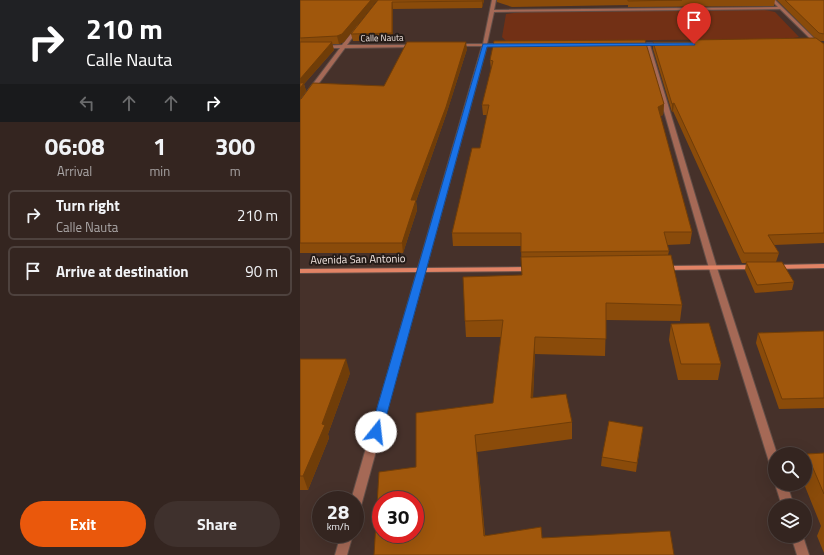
<!DOCTYPE html>
<style>
:root{--surface:#342520;--page:#3f312d;--text:#f1f3f6;--muted:#a9a5a5;--line:#4e423e;--accent:#ea580c}
body{margin:0;font-family:"Titillium Web",sans-serif;background:var(--page);color:var(--text);height:100vh;display:flex;flex-direction:column;font-size:15px;white-space:nowrap}
*{box-sizing:border-box;margin:0}
p{font-size:13px;color:var(--muted)}
.icon{flex:none;width:22px;height:22px;fill:none;stroke:currentColor;stroke-width:2;stroke-linecap:round;stroke-linejoin:round}
.map{position:relative;flex:1;overflow:hidden}
.sheet{display:flex;flex-direction:column;background:var(--surface);width:300px}
.sheet>*{flex:none}
.hud{background:#202124;color:#fff;overflow:hidden}
.controls{position:absolute;left:468px;top:447px;display:grid;gap:8px}
.controls a{display:grid;place-items:center;width:44px;height:44px;border-radius:50%;background:var(--surface);box-shadow:0 4px 16px #0002,0 0 0 1px var(--line);font-size:20px}
.speed{position:absolute;left:12px;top:491px;display:flex;gap:8px;font-size:20px;font-weight:700;text-align:center}
.speed>*{display:grid;place-content:center;width:52px;height:52px;border-radius:50%;background:var(--surface);box-shadow:0 4px 16px #0002,0 0 0 1px var(--line);line-height:1}
.speed small{font-size:10px;font-weight:400}
.speed .limit{border:6px solid #d22;background:#fff;color:#111}
.pin{position:absolute;display:grid;place-items:center;width:34px;height:34px;color:#fff;margin:-41px -17px;border-radius:50% 50% 50% 0;rotate:-45deg;box-shadow:0 0 4px #0007}
.pin .icon{rotate:45deg}
.me{position:absolute;width:44px;margin:-22px;rotate:16deg;stroke-linejoin:round;filter:drop-shadow(0 0 3px #0008)}
.turn{display:flex;align-items:center;gap:14px;height:84px;padding:0 20px;font-size:18px}
.turn .icon{width:52px;height:52px;stroke-width:2.5}
.turn b{display:block;font-size:28px;line-height:34px}
.lanes{display:flex;align-items:center;height:38px;padding:0 20px;background:#0003;justify-content:center;gap:20px;direction:ltr}
.lanes .off{opacity:.35}
.eta{display:flex;justify-content:space-evenly;align-items:center;height:68px;text-align:center}
.eta b{font-size:24px;font-weight:700;line-height:28px}
.cta{display:flex;gap:8px;margin-top:auto;padding:8px 20px}
.cta a{flex:1;height:46px;border-radius:24px;background:var(--accent);color:#fff;font-size:16px;font-weight:700;line-height:46px;text-align:center}
.cta a+a{background:var(--page);color:var(--text)}
ul{padding:0;list-style:none}
li{display:flex;align-items:center;gap:12px;height:50px;margin:0 8px 6px;padding:0 12px;border:2px solid var(--line);border-radius:6px}
li div{flex:1}
li b{display:block;font-size:15px}
li em{font-style:normal}
main{display:flex;flex:1;min-height:0}
.map>svg:first-child{display:block}
</style>
<main>
<section class="sheet">
<div class="hud">
<div class="turn"><svg class="icon" aria-label="right" viewBox="0 0 24 24"><path d="M7 20v-9h11M14 6l5 5-5 5"/></svg><div><b>210 m</b>Calle Nauta</div></div>
<div class="lanes"><svg class="icon off" aria-label="left" viewBox="0 0 24 24"><path d="M17 20v-9H6M10 6l-5 5 5 5"/></svg><svg class="icon off" aria-label="ahead" viewBox="0 0 24 24"><path d="M12 20V5M6 11l6-6 6 6"/></svg><svg class="icon off" aria-label="ahead" viewBox="0 0 24 24"><path d="M12 20V5M6 11l6-6 6 6"/></svg><svg class="icon" aria-label="right" viewBox="0 0 24 24"><path d="M7 20v-9h11M14 6l5 5-5 5"/></svg></div>
</div>
<div class="eta">
<div><b>06:08</b><p>Arrival</p></div>
<div><b>1</b><p>min</p></div>
<div><b>300</b><p>m</p></div>
</div>
<ul>
<li><svg class="icon" aria-label="right" viewBox="0 0 24 24"><path d="M7 20v-9h11M14 6l5 5-5 5"/></svg><div><b>Turn right</b><p>Calle Nauta</p></div><em>210 m</em></li>
<li><svg class="icon" aria-label="arrive" viewBox="0 0 24 24"><path d="M6 21V4h12l-3 4 3 4H6"/></svg><div><b>Arrive at destination</b></div><em>90 m</em></li>
</ul>
<div class="cta"><a>Exit</a><a>Share</a></div>
</section>
<div class="map">
<svg width="524" height="555" viewBox="0 0 524 555">
<rect width="100%" height="100%" fill="#46312a"/>
<!-- green -->
<path fill="#723015" d="M465 10 475 12 499 37 488 39 206 41 202 37 206 14 220 12Z"/>
<g fill="none" stroke-linecap="round" stroke-linejoin="round">
<defs>
<g id="street">
<path d="M192 0H196L194 10 478 7 471 0H475L524 48V52L480 9 194 12 187 44H203L205 45 203 46H187L61 506 59 510 55 511V500H51L182 46H157L155 45 157 44H183Z"/>
<path d="M57 26 60 27 47 45H115L117 46 115 47 45 48 2 106 0 107V101L40 48H21V46L42 45Z"/>
<path d="M337 43H363L365 44 363 45H350L417 268 477 454H475V469L471 468 470 465 409 268 345 45H335V44Z"/>
<path d="M475 484H487L494 506H482Z"/>
<path d="M41 534H53L47 555H35Z"/>
<path d="M491 536H503L509 555H497Z"/>
</g>
<g id="secondary">
<path d="M524 264V268L475 269 471 267 475 265Z"/>
<path d="M455 265H458L459 267 458 269 363 270 359 268 363 266Z"/>
<path d="M231 267H234L235 269 234 271 0 273V269Z"/>
</g>
</defs>
<!-- street casing -->
<use href="#street" stroke="#624e47" stroke-width="2"/>
<!-- secondary casing -->
<use href="#secondary" stroke="#624e47" stroke-width="2"/>
<!-- street -->
<use href="#street" fill="#a56956" fill-rule="evenodd"/>
<!-- secondary -->
<use href="#secondary" fill="#e28365" fill-rule="evenodd"/>
</g>
<!-- wall -->
<g fill="#8a4b0a">
<path d="M0 0H77L44 42 39 44H32L34 50 4 84 6 91 0 99Z"/>
<path d="M78 0H184L182 8 93 9V41H53L51 34Z"/>
<path d="M197 0H475L474 6 328 7V5L212 7 197 2Z"/>
<path d="M477 0H524V41H520L524 44V243L474 245 479 253 476 262 494 282 492 290 455 293 445 270 446 263H442L373 111 372 112 353 49V42H391L515 38Z"/>
<path d="M167 49 146 115 116 201 117 210 103 253H0V99L84 86Z"/>
<path d="M190 60 364 104 363 115 360 116 392 232 390 244 367 245 369 251 368 255 382 305 380 321 306 320 305 356 235 354 233 398 272 422V439L177 452 185 535 242 538 74 555 116 467 193 403 201 337H166L165 321 222 275 221 246H153L152 233 180 148 187 115H183L182 105 191 70Z"/>
<path d="M371 324 421 364 418 380H378L369 340Z"/>
<path d="M524 331V408L479 409 456 343 458 333Z"/>
<path d="M0 359 50 373 28 434 29 438 8 490H0Z"/>
<path d="M343 427 336 472 301 466 302 457Z"/>
<path d="M524 453V553L517 536 521 526 504 484H505V458L507 454Z"/>
</g>
<!-- shaded-wall -->
<g fill="#703d08">
<path d="M71 0H77L44 42 39 44 37 36Z"/>
<path d="M182 0H184L182 8Z"/>
<path d="M92 2 93 9V41L92 33Z"/>
<path d="M32 42 34 50 4 84 6 91 0 99V79Z"/>
<path d="M166 42 167 49 146 115 116 201 117 210 103 253 102 243 111 200Z"/>
<path d="M374 103 373 111 372 112V104Z"/>
<path d="M364 104 363 115 357 117 358 107Z"/>
<path d="M235 337V354L232 415 231 398Z"/>
<path d="M46 359 50 373 28 434 29 438 8 490 3 476Z"/>
<path d="M343 427 342 435 336 472 337 463Z"/>
<path d="M175 435 177 452 186 553 184 536Z"/>
</g>
<!-- building -->
<g fill="#a0570c" stroke="#703d08" fill-rule="evenodd">
<path d="M0 0H71L42 34 37 36 0 38Z"/>
<path d="M78 0H182V1L92 2V33L51 34Z"/>
<path d="M328 0H382L328 1Z"/>
<path d="M485 0H524V34L519 33Z"/>
<path d="M516 38 524 44V233L468 235 479 253H444L374 103 372 104 353 42H391V40Z"/>
<path d="M345 40 364 104 358 107 392 232H364L369 251 221 252V233H152L172 148H180L189 105H182L193 61 190 60 194 41Z"/>
<path d="M0 42H32L0 79Z"/>
<path d="M107 42H166L146 107 111 200H116L102 243H0V99H1L13 83 84 86Z"/>
<path d="M0 83H4L0 88Z"/>
<path d="M371 255 382 305 306 303V339L235 337 231 398 266 394 272 422 175 435 184 536 241 527 242 538 370 531 374 555H74L79 472 116 467V413L193 403 203 320 165 321 163 277 222 275 221 257ZM81 500H115V534H81Z"/>
<path d="M446 262H482L494 282 457 285Z"/>
<path d="M409 323 421 364H381L371 324Z"/>
<path d="M524 331V398L482 399 458 333Z"/>
<path d="M0 359H46L22 424 25 425 3 476H0Z"/>
<path d="M309 421 343 427 337 463 302 457Z"/>
<path d="M524 453V494L507 454Z"/>
</g>
<!-- route -->
<path fill="#1a73e8" stroke="#114b97" d="M394 43 395 45 187 47 82 432 80 435H72L70 432 183 44Z"/>
<g text-anchor="middle" stroke-width="4" stroke-linejoin="round" paint-order="stroke">
<!-- far-street labels -->
<g font-size="9" fill="#f3e6e1" stroke="#251c18">
<text transform="translate(82 38) rotate(-1)" y="3">Calle Nauta</text>
</g>
<!-- street labels -->
<g font-size="11" fill="#f3e6e1" stroke="#251c18">
<text transform="translate(58 259) rotate(-1)" y="4">Avenida San Antonio</text>
</g>
</g>
</svg>
<div class="controls">
<a><svg class="icon" aria-label="search" viewBox="0 0 24 24"><circle cx="10" cy="10" r="6"/><path d="M15 15l6 6"/></svg></a>
<a><svg class="icon" aria-label="layers" viewBox="0 0 24 24"><path d="M12 4l9 5-9 5-9-5zM3 14l9 5 9-5"/></svg></a>
</div>
<div class="speed"><div>28<small>km/h</small></div><div class="limit">30</div></div>
<div class="pin" style="left:394px;top:44px;background:#d93025"><svg class="icon" aria-label="arrive" viewBox="0 0 24 24"><path d="M6 21V4h12l-3 4 3 4H6"/></svg></div>
<svg class="me" style="left:76px;top:432px" viewBox="-20 -20 40 40"><circle r="19" fill="#fff"/><path d="M0-13L10 11 0 6-10 11z" fill="#1a73e8"/></svg>
</div>
</main>
